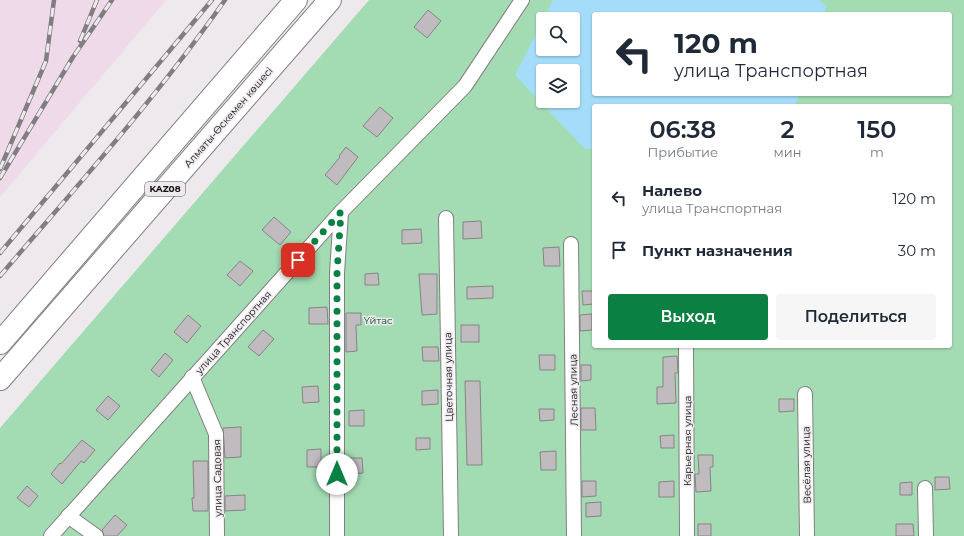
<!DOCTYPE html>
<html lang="ru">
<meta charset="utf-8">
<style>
:root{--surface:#fff;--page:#f6f6f7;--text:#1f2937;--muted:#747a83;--accent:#0b8043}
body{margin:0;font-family:Montserrat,sans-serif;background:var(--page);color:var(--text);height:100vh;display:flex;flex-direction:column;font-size:15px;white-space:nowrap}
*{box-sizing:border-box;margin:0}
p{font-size:13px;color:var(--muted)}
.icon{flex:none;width:22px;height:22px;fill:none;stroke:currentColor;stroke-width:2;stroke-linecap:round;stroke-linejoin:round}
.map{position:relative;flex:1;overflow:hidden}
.side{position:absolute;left:592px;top:104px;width:360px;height:244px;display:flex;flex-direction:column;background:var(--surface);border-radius:4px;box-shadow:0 1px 3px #0004}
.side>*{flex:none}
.top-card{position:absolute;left:592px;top:12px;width:360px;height:84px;border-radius:4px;box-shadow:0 1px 3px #0004;background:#fff;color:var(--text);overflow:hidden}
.tools{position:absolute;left:536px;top:12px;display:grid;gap:8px}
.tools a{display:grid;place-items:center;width:44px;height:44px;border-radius:4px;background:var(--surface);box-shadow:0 1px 3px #0004;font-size:20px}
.pin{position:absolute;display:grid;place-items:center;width:34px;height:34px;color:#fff;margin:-17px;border-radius:8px;box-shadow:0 2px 6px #0006}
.me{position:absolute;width:44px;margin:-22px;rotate:0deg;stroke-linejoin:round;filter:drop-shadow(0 0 3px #0008)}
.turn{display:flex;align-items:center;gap:14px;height:84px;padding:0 16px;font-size:18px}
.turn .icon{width:52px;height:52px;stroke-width:2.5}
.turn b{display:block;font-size:28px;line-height:34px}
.eta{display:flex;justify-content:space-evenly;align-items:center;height:68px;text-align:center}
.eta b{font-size:24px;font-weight:600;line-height:28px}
.cta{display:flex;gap:8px;margin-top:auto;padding:8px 16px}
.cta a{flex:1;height:46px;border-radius:4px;background:var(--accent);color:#fff;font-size:16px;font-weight:600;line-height:46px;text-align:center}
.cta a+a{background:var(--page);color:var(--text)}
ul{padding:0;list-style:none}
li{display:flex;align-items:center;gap:12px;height:52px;padding:0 16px}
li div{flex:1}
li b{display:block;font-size:15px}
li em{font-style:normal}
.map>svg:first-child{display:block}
</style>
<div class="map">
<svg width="964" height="536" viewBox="0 0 964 536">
<rect width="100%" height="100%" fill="#ede9ed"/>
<!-- industrial -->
<path fill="#efdae9" d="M0 0H166L0 197Z"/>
<!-- green -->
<path fill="#a3dcb2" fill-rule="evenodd" d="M369 0H964V536H0V428ZM594 14H950V94H594ZM543 19H573V49H543ZM543 71H573V101H543ZM594 106H950V346H594Z"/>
<!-- water -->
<path fill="#a5dcf9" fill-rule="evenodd" d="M553 0H819L827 6 824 14H594V94H799L795 106H594V149H585L515 75 543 20V49H573V19H543ZM543 71H573V101H543Z"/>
<!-- building -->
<g fill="#bfbbbf" stroke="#878387">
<path d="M428 10 441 21 427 38 414 27Z"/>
<path d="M380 107 393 118 377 137 363 126Z"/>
<path d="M346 147 358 157 337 185 325 175 340 157 339 156Z"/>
<path d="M274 217 291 232 280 245 262 230Z"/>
<path d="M481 221 482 238 463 239V222Z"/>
<path d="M421 229 422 243 402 244V230Z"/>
<path d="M559 247 560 266H544L543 248Z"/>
<path d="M240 261 253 271 240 286 227 275Z"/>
<path d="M378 273 379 285H365V274Z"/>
<path d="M419 274H437V314L422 315Z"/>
<path d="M493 286V298L467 299V287Z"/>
<path d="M582 291H594V304L583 305Z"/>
<path d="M327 307 328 324H309V308Z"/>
<path d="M346 313H361V325H356L357 351 346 352Z"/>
<path d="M592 314V330L580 331V315Z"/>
<path d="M188 315 201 326 187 343 174 332Z"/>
<rect x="461" y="325" width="18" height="17"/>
<path d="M263 330 274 339 259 356 248 347Z"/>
<path d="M422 347H438L439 361H423Z"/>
<path d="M165 353 173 360 159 377 151 370Z"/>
<path d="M539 355H555V370H540Z"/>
<path d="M677 356 678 373H675L676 403 657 404V387H663V357Z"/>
<path d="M581 365H591V380L581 381Z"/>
<path d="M465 381H480L482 465H467Z"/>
<path d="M318 386 319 402 303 403 302 387Z"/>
<path d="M438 390V404L422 405V391Z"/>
<path d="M108 396 120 406 108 420 96 410Z"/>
<path d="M779 399H794V411L779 412Z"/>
<path d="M581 408H595L596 430H581Z"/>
<path d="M539 409H554V420L540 421Z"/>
<path d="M364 410V426H349V411Z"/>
<path d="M241 427V457L225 458 223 428Z"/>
<path d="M674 435V448H661L660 436Z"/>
<path d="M416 438H430V449L416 450Z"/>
<path d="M82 440 95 450 84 463 81 461 62 484 51 474 60 463 61 464Z"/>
<path d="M321 449V467H307V450Z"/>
<path d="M556 451V470H541L540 452Z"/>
<path d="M698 455H713V467H710L711 491 696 492 695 474H699Z"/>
<path d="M348 458H362L363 473 348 474Z"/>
<path d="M193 461H208V511H193L192 498H194Z"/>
<path d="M935 477H949L950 489 935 490Z"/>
<path d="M582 481H596V496L582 497Z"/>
<path d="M674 481V497H659V482Z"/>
<path d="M912 482V495H900V483Z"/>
<path d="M27 486 38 496 29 507 17 498Z"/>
<path d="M245 495V510L225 511V496Z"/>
<path d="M601 502V516L586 517V503Z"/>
<path d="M115 515 127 525 117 536H104L102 530Z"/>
<rect x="698" y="524" width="13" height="12"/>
<path d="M896 524H913L914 536H896Z"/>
</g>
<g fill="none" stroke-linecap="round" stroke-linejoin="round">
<defs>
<g id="street">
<path d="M446 218 451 536"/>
<path d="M571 244 574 536"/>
<path d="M686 346 687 536"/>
<path d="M192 377 216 434 217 536"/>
<path d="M805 394 807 536"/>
<path d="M925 488 926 536"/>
<path d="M68 516 96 536"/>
<path d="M51 536 341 212 465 86 522 0"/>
<path d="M337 536V273L341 212"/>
</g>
<g id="highway">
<path d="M0 343 296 0"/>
<path d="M0 379 330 0"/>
</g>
</defs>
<!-- street casing -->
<use href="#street" stroke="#827e82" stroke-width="16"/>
<!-- highway casing -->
<use href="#highway" stroke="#827e82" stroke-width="24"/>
<!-- street -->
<use href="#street" stroke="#fff" stroke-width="14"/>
<!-- highway -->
<use href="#highway" stroke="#fff" stroke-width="22"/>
<defs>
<g id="rail">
<path d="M80 41 97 0"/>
<path d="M0 169 46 61 54 0"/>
<path d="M0 178 73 57 112 0"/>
<path d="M0 253 212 0"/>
<path d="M0 276C77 186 157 97 225 0"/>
</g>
</defs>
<!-- rail casing -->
<use href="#rail" stroke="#817e81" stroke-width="4.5"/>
<!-- rail -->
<use href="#rail" stroke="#ede9ed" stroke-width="3" stroke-dasharray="9" stroke-linecap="butt"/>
</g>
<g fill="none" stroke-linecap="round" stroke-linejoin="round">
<!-- route -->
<path stroke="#0b8043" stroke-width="7" stroke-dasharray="0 12.6" d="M298 260 341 212 337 273V474"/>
</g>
<g text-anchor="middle" stroke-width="3" stroke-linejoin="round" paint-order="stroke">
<!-- shield labels -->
<rect fill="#ede9ed" stroke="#555355" stroke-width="1" x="145" y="182" width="40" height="14" rx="3"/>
<g font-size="9" font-weight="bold" fill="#141314">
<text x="165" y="192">KAZ08</text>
</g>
<!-- street labels -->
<g font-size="10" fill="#141314" stroke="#ede9ed">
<text transform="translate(228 117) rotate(-49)" y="4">Алматы-Өскемен көшесі</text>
<text transform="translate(233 332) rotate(-48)" y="4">улица Транспортная</text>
<text transform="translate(448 377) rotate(-91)" y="4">Цветочная улица</text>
<text transform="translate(573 390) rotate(-91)" y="4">Лесная улица</text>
<text transform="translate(687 441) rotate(-90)" y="4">Карьерная улица</text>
<text transform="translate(806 465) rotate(-91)" y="4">Весёлая улица</text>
<text transform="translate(217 478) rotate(-91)" y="4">улица Садовая</text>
</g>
<!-- park labels -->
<g font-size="10" fill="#01441f" stroke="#ede9ed">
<text x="378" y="324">Үйтас</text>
</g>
</g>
</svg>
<div class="tools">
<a><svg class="icon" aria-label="search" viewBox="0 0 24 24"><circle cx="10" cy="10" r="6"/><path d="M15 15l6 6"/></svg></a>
<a><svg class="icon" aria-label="layers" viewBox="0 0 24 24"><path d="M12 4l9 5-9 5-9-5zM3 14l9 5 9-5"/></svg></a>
</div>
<div class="pin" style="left:298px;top:260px;background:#d93025"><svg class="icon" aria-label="arrive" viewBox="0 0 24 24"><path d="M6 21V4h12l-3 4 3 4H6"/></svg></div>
<svg class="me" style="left:337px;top:474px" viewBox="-20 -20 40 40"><circle r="19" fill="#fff"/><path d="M0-13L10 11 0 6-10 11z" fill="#0b8043"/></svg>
<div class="top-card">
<div class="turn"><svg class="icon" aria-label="left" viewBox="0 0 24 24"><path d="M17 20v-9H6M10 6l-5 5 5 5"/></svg><div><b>120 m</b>улица Транспортная</div></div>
</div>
<section class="side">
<div class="eta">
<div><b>06:38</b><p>Прибытие</p></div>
<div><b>2</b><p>мин</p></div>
<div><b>150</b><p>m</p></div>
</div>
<ul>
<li><svg class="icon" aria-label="left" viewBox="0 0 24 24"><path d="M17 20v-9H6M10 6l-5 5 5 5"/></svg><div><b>Налево</b><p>улица Транспортная</p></div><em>120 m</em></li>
<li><svg class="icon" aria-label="arrive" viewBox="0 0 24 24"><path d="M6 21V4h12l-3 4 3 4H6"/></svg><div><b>Пункт назначения</b></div><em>30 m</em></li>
</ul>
<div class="cta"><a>Выход</a><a>Поделиться</a></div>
</section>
</div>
